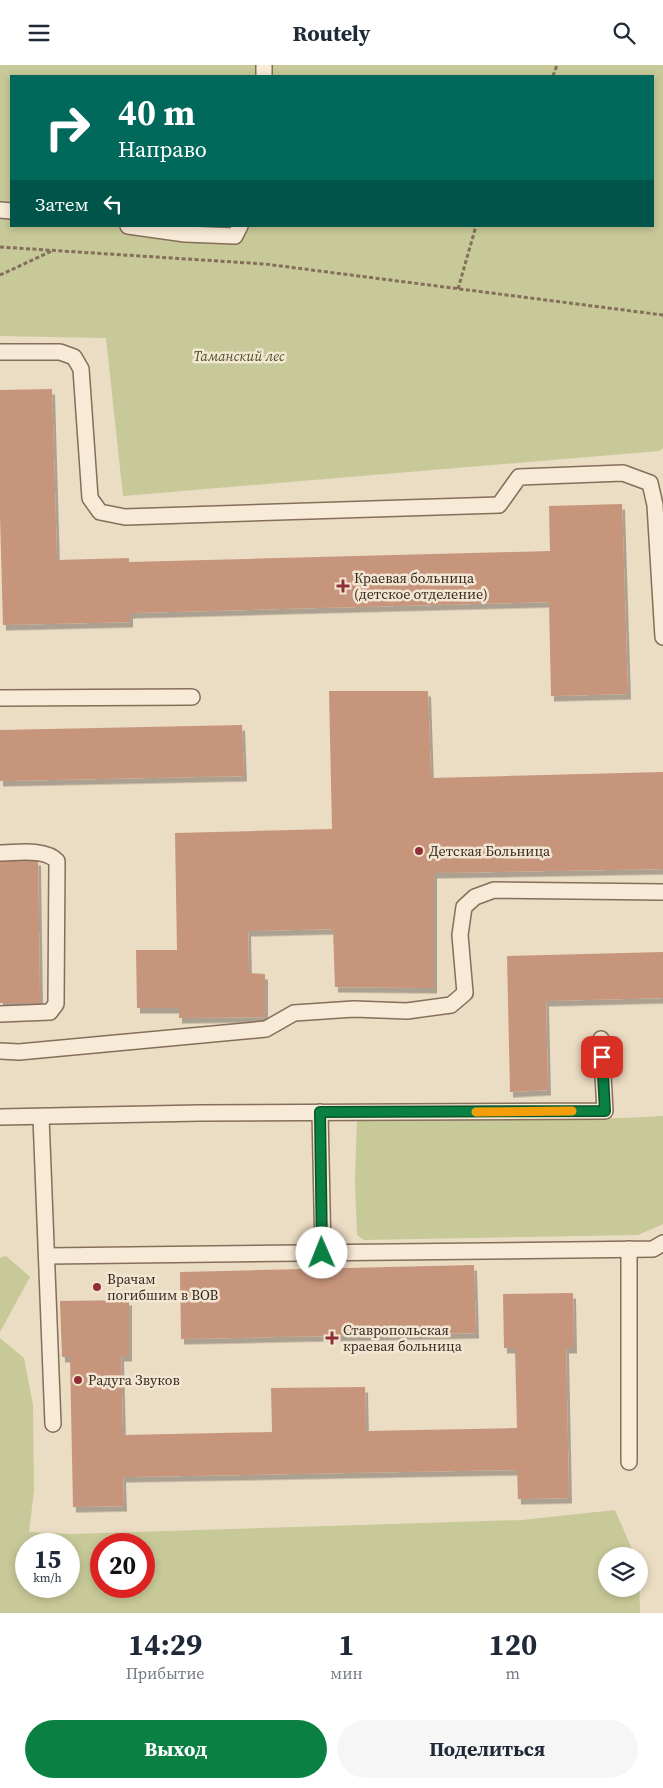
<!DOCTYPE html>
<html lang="ru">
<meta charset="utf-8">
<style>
:root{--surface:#fff;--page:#f6f6f7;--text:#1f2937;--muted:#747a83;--accent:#0b8043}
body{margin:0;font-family:"Source Serif 4",serif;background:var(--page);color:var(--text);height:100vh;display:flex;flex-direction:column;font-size:19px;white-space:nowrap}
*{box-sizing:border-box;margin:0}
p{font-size:16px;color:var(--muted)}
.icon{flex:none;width:28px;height:28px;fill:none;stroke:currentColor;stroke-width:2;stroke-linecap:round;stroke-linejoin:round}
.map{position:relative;height:1548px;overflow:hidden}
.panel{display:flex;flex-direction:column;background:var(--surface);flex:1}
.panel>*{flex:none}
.top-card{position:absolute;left:10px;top:10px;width:644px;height:152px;border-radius:0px;box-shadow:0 2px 8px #0003;background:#00695c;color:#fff;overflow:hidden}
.fabs{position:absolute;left:598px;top:1482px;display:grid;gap:10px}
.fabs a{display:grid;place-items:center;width:50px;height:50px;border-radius:50%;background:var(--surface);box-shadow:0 2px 8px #0003;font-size:25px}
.speed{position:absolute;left:15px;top:1468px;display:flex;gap:10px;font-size:25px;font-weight:700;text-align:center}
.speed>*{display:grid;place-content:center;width:65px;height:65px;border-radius:50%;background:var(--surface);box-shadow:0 2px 8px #0003;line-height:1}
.speed small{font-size:12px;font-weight:400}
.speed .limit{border:8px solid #d22;background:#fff;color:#111}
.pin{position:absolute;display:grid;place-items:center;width:42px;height:42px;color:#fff;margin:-21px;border-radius:10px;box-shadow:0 2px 8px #0006}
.me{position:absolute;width:55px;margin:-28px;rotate:359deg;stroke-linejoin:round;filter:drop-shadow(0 0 4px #0008)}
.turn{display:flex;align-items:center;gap:18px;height:105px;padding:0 25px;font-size:22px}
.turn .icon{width:65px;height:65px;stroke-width:2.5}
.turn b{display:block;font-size:35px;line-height:42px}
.then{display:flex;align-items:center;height:48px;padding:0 25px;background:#0003;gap:10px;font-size:19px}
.eta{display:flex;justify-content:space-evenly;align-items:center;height:85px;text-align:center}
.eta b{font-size:30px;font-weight:700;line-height:35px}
.primary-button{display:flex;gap:10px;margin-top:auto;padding:10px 25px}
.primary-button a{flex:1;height:58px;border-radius:30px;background:var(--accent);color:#fff;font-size:20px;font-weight:700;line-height:58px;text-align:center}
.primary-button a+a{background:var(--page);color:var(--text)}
header{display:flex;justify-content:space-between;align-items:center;height:65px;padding:0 25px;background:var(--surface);font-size:22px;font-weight:700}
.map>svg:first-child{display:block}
</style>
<header><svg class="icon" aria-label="menu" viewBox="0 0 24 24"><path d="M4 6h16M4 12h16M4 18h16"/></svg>Routely<svg class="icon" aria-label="search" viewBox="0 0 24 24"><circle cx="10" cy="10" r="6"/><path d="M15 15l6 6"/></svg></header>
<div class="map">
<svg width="663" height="1548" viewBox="0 0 663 1548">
<defs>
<filter id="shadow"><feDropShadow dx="3" dy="5.5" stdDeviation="0" flood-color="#0004"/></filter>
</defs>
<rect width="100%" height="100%" fill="#ebdcc4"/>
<!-- green -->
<g fill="#c7c998" fill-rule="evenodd">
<path d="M0 0H663V383L659 386 123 431 106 273 0 271ZM11 11H652V161H11Z"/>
<path d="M663 1051V1159L638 1170 364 1175 357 1170 355 1117 357 1054 624 1053Z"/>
<path d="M6 1191 30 1212 0 1267V1193Z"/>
<path d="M0 1273 24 1293 33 1340 34 1426 29 1467 70 1469 522 1455 615 1445 635 1491H606V1524H639V1499L640 1548H0ZM26 1479H69V1521H26ZM101 1479H144V1521H101Z"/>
</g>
<!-- building -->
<g fill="#c7957c" filter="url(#shadow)">
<path d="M52 324 57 495 129 493V497L550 486 549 441 622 439 628 629 551 631 549 537 130 548V557L3 560 0 451V325Z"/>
<path d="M329 626H428L431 713 663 707V804L434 808V923L335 922 333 864 248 866 249 908 265 909V952L179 953V943H137L136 885H177L175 768 332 764Z"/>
<path d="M242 660 244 711 0 716V665Z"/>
<path d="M0 795H38L40 938H0Z"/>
<path d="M663 887V933L546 936 548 1025 510 1027 507 891Z"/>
<path d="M474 1200 476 1268 181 1274 180 1207Z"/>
<path d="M573 1228 574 1283H566L569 1433 518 1434 517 1405 123 1412 124 1441 73 1442 70 1292H62L60 1236 129 1235V1291H121L123 1370 272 1367 271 1323 365 1322 366 1366 517 1363 515 1283H504L503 1229Z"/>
</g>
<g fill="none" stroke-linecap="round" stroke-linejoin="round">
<defs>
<g id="service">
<path d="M264 11V0"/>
<path d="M0 145 11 146"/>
<path d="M128 161 185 169 235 171 240 161"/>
<path d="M0 287H60L74 292 81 304 90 433 100 447 125 452 499 440 519 412 623 408 650 418 655 440 663 572"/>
<path d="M0 633 192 632"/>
<path d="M0 788C17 788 45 783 57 796L56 939 50 947 0 949"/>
<path d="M0 986 19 987 266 964 294 948 354 944 407 946 451 940 465 928 460 870 464 842 475 832 494 825 663 827"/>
<path d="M320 1047 323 1188"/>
<path d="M0 1052 200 1048 605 1046 601 974"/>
<path d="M41 1052 53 1359"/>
<path d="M629 1184V1397"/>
<path d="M47 1191 653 1184 663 1178"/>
</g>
</defs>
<!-- service casing -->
<use href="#service" stroke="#856e5b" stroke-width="18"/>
<!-- path -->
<g stroke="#856e5b" stroke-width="3" stroke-dasharray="4 2.5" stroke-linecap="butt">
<path d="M553 11 557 0"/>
<path d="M0 182 265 199 663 250"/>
<path d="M0 210 54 185"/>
<path d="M458 224 476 161"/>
</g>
<!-- service -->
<use href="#service" stroke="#f7ead6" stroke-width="15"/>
</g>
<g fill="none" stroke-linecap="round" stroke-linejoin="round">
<defs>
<path id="route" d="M322 1188 320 1047 605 1046 602 992"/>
</defs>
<!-- route casing -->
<use href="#route" stroke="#07532c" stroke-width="12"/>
<!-- route -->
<use href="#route" stroke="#0b8043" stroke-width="9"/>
<!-- slow -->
<path stroke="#f59e0b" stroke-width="9" d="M476 1047 572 1046"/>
</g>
<!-- markers -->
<g fill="#902f38" stroke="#f3e7d3" stroke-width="2">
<path d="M340.5 513.5h5v5h5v5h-5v5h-5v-5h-5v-5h5z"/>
<circle cx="419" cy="786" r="5"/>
<circle cx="97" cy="1222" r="5"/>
<path d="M329.5 1265.5h5v5h5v5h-5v5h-5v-5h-5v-5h5z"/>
<circle cx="78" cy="1315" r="5"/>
</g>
<g text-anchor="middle" stroke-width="5" stroke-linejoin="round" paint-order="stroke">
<!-- park labels -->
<g font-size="14" font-style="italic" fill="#4a5126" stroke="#f3e7d3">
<text x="239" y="296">Таманский лес</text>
</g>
<!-- poi labels -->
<g font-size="14" fill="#36281f" stroke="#f3e7d3" text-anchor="start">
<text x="354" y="518">Краевая больница<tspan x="354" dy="16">(детское отделение)</tspan></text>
<text x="429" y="791">Детская Больница</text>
<text x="107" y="1219">Врачам<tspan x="107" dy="16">погибшим в ВОВ</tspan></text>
<text x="343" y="1270">Ставропольская<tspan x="343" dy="16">краевая больница</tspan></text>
<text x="88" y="1320">Радуга Звуков</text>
</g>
</g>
</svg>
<div class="fabs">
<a><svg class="icon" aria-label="layers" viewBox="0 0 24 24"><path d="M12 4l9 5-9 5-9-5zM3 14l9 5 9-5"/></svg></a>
</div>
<div class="speed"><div>15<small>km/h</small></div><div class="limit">20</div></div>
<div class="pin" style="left:602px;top:992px;background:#d93025"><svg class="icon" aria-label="arrive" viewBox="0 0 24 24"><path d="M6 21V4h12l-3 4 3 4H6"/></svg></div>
<svg class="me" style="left:322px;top:1188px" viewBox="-20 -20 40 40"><circle r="19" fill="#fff"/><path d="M0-13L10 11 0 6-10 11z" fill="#0b8043"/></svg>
<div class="top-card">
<div class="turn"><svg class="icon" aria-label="right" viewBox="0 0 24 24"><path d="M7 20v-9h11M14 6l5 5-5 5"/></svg><div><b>40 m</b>Направо</div></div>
<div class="then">Затем<svg class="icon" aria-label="left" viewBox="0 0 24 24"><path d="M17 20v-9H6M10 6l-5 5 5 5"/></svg></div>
</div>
</div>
<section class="panel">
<div class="eta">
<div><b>14:29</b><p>Прибытие</p></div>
<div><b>1</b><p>мин</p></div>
<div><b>120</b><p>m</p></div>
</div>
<div class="primary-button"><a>Выход</a><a>Поделиться</a></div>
</section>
